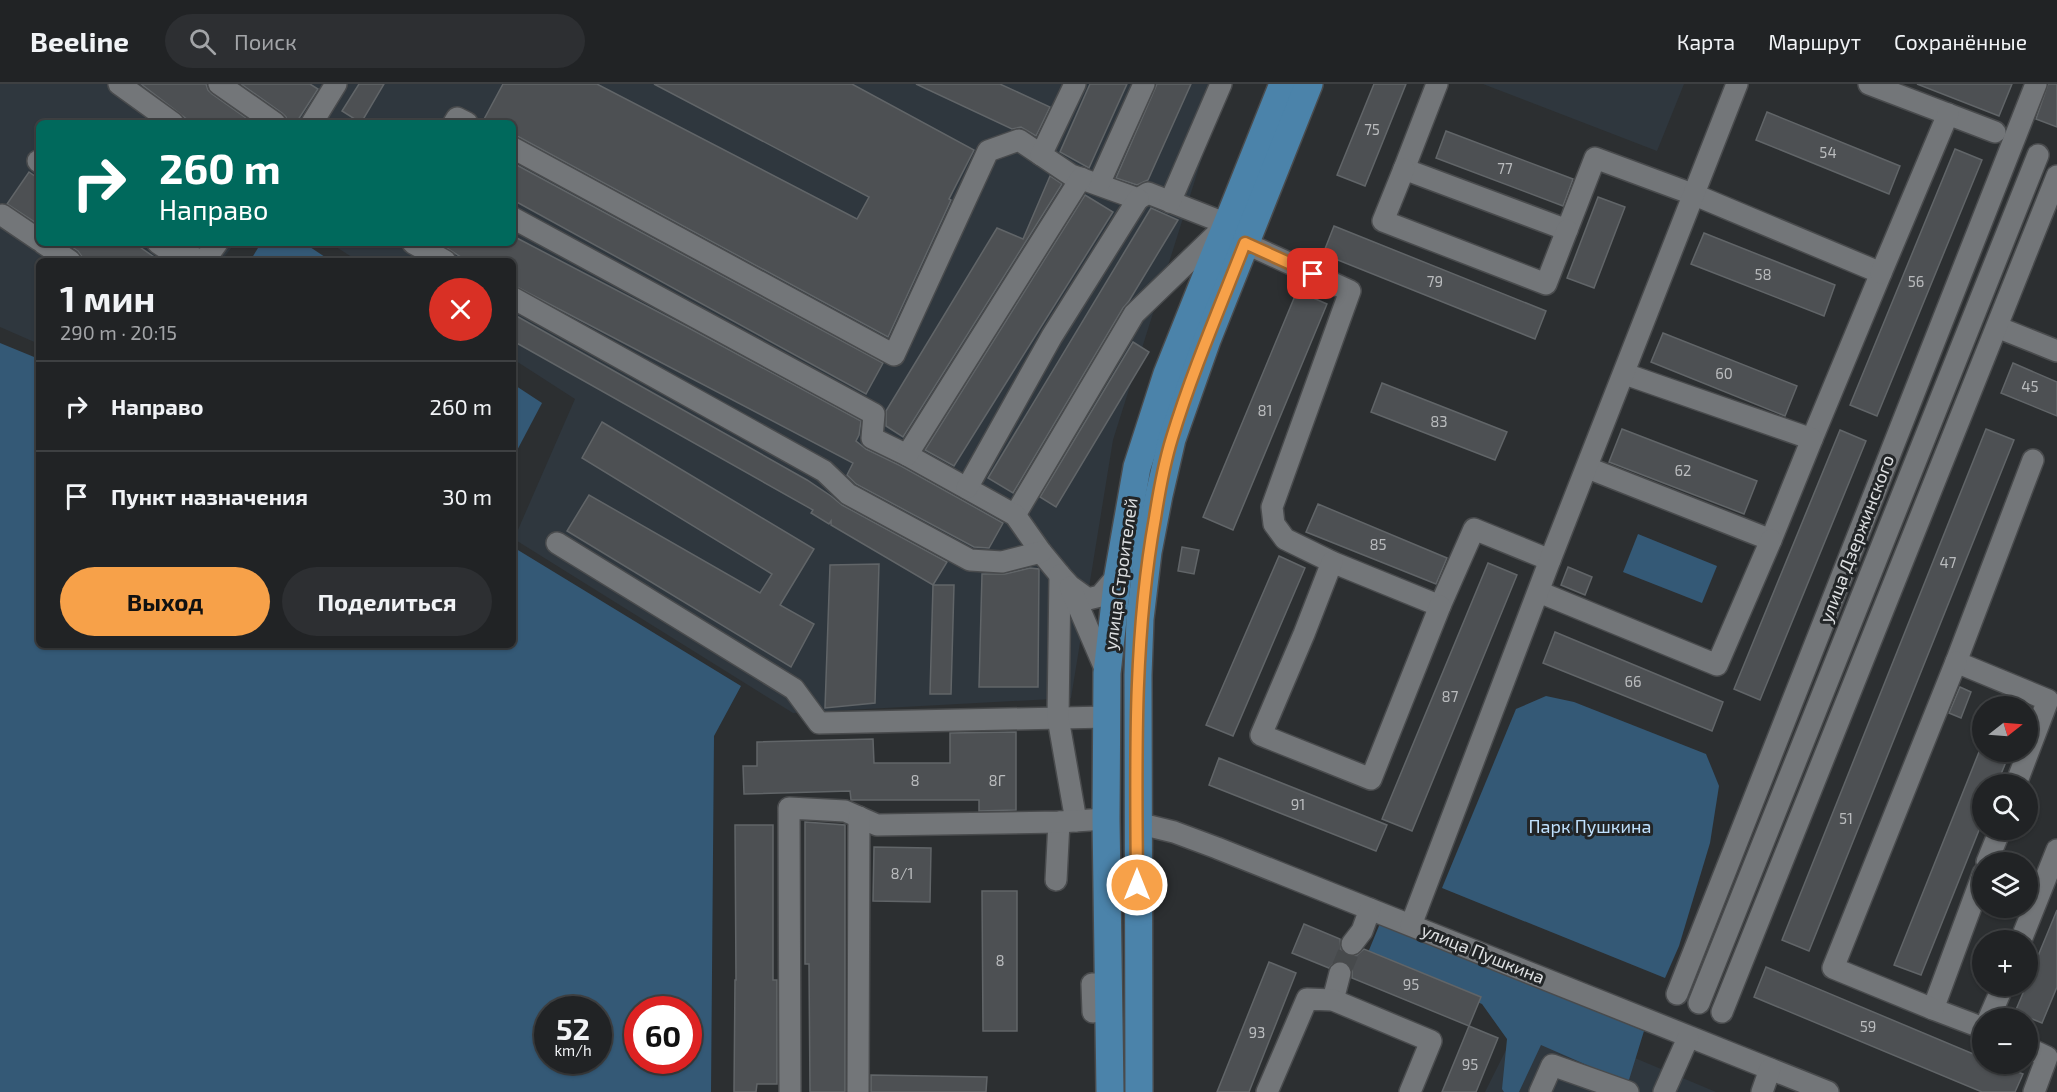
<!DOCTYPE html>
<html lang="ru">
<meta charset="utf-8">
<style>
:root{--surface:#212325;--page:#2d2f32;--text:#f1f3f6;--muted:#a2a4a7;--line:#3e4042;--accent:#f7a149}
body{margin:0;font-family:"Exo 2",sans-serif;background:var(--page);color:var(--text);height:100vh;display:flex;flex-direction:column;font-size:22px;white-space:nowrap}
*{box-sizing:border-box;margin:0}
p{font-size:20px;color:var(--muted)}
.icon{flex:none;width:33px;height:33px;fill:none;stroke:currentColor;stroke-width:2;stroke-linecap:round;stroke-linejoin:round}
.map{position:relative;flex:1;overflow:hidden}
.side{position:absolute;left:36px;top:174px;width:480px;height:390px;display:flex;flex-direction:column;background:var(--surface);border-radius:9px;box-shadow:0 2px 4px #0004,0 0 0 2px var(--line)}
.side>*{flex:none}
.top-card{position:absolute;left:36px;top:36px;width:480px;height:126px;border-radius:9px;box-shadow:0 2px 4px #0004,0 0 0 2px var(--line);background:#00695c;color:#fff;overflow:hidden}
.needle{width:39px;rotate:73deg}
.buttons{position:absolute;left:1972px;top:612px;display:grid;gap:12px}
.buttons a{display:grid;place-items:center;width:66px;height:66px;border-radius:50%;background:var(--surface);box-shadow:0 2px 4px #0004,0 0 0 2px var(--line);font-size:30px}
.speed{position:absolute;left:534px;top:912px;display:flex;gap:12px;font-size:30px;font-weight:700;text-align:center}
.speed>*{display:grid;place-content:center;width:78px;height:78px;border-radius:50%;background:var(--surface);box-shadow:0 2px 4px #0004,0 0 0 2px var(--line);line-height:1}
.speed small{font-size:15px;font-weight:400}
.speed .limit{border:9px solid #d22;background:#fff;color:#111}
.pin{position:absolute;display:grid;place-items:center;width:51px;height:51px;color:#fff;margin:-26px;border-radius:12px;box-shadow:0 3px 9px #0006}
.me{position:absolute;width:66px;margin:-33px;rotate:0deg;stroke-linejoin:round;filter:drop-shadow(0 0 4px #0008)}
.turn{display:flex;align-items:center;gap:21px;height:126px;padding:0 24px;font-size:27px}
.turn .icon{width:78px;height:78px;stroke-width:2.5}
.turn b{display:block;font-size:42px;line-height:51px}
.round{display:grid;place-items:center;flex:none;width:63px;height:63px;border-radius:32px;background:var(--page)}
.overview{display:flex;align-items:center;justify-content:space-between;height:102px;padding:0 24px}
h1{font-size:36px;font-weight:700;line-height:45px}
.cta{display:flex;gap:12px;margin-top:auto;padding:12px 24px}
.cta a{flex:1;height:69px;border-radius:36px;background:var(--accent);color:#111;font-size:24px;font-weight:700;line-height:69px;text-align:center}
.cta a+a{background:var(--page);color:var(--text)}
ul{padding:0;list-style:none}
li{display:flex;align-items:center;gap:18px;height:90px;padding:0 24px;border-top:2px solid var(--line)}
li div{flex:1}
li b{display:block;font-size:22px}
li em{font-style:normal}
header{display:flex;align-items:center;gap:36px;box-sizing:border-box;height:84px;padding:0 30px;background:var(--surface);border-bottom:2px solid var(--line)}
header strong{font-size:28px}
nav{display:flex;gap:33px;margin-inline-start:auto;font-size:21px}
.search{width:420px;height:54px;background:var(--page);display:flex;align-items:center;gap:15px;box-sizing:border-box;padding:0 21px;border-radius:33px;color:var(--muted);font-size:22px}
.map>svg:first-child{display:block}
</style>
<header>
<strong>Beeline</strong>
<div class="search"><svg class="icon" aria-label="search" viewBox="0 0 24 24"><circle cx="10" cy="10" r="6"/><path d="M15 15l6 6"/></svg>Поиск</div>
<nav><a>Карта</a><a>Маршрут</a><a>Сохранённые</a></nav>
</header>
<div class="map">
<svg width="2057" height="1008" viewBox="0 0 2057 1008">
<rect width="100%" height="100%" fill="#2c2f31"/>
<!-- built -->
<g fill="#2f373e">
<path d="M0 0H1232L1207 58 1113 356 1071 614 793 629 514 455 575 315 513 275V177H358L330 159H513V39H39V159H235L221 177H39V260L0 243Z"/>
<path d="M1483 0H1684L1657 67Z"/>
<path d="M1525 928 1716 1008H1485Z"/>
</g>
<!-- green -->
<g fill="#345976" fill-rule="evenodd">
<path d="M261 159H304L331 177H250Z"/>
<path d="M0 259 39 275V561H513V463L741 602 714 652 711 1008H0ZM548 926H598V976H548ZM638 926H688V976H638Z"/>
<path d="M513 300 542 319 513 374Z"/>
<path d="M1638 450 1717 482 1702 519 1623 488Z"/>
<path d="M1546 612 1574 618 1706 670 1719 702 1710 759 1679 862 1665 894 1442 804 1516 625Z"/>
<path d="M1381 837 1644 947 1628 999 1541 961 1519 1008H1504L1502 1005 1507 955 1482 920 1367 871Z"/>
</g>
<!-- building -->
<g fill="#4d5053" stroke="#616568" stroke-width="1.5">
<path d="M141 0H206L208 6 212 10 253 39H192Z"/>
<path d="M241 0H310L318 5 296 39H288L286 33 282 29Z"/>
<path d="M359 0H384L361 39 342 27Z"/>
<path d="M503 0H597L857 135 869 113 654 0H852L974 66 949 115 951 116 888 253 519 53 513 51V39H482Z"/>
<path d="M916 0H1000L1050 23 1036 52 1021 43 1012 45Z"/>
<path d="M1090 0H1127L1089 84 1060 68Z"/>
<path d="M1157 0H1191L1148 96 1137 101 1116 94Z"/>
<path d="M1374 0H1406L1365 102 1337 91Z"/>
<path d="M1917 0H2012L1999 32Z"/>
<path d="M2048 0H2057V43L2036 35Z"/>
<path d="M1767 28 1900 82 1889 110 1756 56Z"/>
<path d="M1446 47 1573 95 1563 122 1436 74Z"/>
<path d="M1955 65 1982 76 1877 332 1850 321Z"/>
<path d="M513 79 883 279 866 310 513 116Z"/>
<path d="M29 88 39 95V141L7 120Z"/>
<path d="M1050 92 1062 100 903 353 886 342V327L997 144 1023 155Z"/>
<path d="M1085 111 1113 128 954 382 925 366Z"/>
<path d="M1598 113 1625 123 1594 204 1567 194Z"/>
<path d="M1151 124 1178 136 1129 217 1123 224 1013 409 988 394Z"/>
<path d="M1334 142 1546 227 1535 255 1323 170Z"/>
<path d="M1704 149 1835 201 1824 232 1691 180Z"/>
<path d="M513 152 687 243 861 337 859 351 856 357 866 365 901 382 1003 439 989 464 974 463 856 400 847 391 853 379 513 201V177H467L439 159H513Z"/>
<path d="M66 159H134L160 177H85L78 167Z"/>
<path d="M1297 207 1327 220 1233 446 1203 433Z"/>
<path d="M513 230 807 396 831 412 842 421 947 478 933 501 831 441V437L829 440 811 429 813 426 513 257Z"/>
<path d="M1663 249 1797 302 1785 332 1651 278Z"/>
<path d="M1133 258 1149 268 1056 423 1040 413Z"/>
<path d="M2013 279 2057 298V332L2001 309Z"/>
<path d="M1382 299 1507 348 1495 376 1371 328Z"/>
<path d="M602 338 814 465 780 521 814 540 791 583 567 447 589 411 760 509 772 490 582 374Z"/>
<path d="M1622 345 1757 397 1744 430 1609 378Z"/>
<path d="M1986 345 2014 356 1809 867 1782 856Z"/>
<path d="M1840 346 1866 357 1760 616 1734 605Z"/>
<path d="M1318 420 1447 474 1436 500 1306 448Z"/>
<path d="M1182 463 1199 466 1194 490 1178 487Z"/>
<path d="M1279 472 1305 484 1233 652 1206 641Z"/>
<path d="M1488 479 1517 491 1412 747 1382 735Z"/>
<path d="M879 480 875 619 825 624 830 481Z"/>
<path d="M1568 483 1592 493 1585 511 1561 501Z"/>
<path d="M1030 484 1039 485 1038 603H979L982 490H1005Z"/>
<path d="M933 501H954L951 610H930Z"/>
<path d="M1555 548 1723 618 1712 647 1543 579Z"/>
<path d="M1960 603 1971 608 1961 634 1949 629Z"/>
<path d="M1016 648V726L979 727V716H851L850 707 744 710 743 682H757V658L873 655 874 679H950V649Z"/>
<path d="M1979 668H2010L1997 700H1983V736L1921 891 1894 881Z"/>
<path d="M1219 674 1387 741 1376 767 1209 701Z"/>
<path d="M805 738 845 741V1008H810L809 880H805Z"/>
<path d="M735 741H773V896H777V1000H757L756 1008H734L735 896H736Z"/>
<path d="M874 763 931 764 930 818 873 817Z"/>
<path d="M982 807H1017V947H983Z"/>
<path d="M2057 826V903L2042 939 2015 928 2026 902H2028V896Z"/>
<path d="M1304 840 1340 855 1341 865 1350 872 1357 871 1364 865 1481 913 1469 942 1352 894V885L1344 877H1336L1329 884 1292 869Z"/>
<path d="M1269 878 1296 889 1249 1008H1217Z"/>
<path d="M1766 883 1983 974V980H1997L2023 990 2015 1008H1982L1754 913Z"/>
<path d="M1469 942 1498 954 1476 1008H1442Z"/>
<path d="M871 991 987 993 986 1008H871Z"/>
</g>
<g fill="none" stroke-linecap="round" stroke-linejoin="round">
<!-- minor-tunnel -->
<path stroke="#474a4c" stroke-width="21" stroke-dasharray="21 10" stroke-linecap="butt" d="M1340 889 1352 860"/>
<defs>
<g id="minor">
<path d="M119 0 173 39"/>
<path d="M219 0 275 39"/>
<path d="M1437 0 1404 85 1567 146 1595 74 1695 111 1881 189 1812 355"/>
<path d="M1869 0 1995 48"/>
<path d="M312 39 336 0"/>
<path d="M454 39 457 34 467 39"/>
<path d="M513 64 894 271 988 67 1019 56 1071 91 1138 115 1148 109 1227 140 1134 230 1015 431"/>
<path d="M1041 71 1075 0"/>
<path d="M38 77 39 78"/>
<path d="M1404 85 1383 137 1546 200 1567 146"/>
<path d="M1099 100 1144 0"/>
<path d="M1170 118 1221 0"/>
<path d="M2 131 39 156"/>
<path d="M513 134 874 330 872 354 907 371 1015 431 1041 468 1060 491 1070 502 1088 515 1100 512 1118 491"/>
<path d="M43 159 70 177"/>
<path d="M158 159 164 163 203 177"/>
<path d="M413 159 445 177"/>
<path d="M1245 159 1350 207 1272 423 1274 440 1285 455 1332 478 1440 522 1474 445 1550 476"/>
<path d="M204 177 217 159"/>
<path d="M1881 189 1948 30"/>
<path d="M513 214 824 387 848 410 970 476 1002 478 1041 468"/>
<path d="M1997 243 2057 267"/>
<path d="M907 371 1081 94"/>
<path d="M1588 384 1771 456 1812 355 1625 290"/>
<path d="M967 404 1052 252 1138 115"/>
<path d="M557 459 794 605 819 639 1107 633"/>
<path d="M1332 478 1304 550 1261 651 1371 695 1440 522"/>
<path d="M1060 491 1058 634 1076 737"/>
<path d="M1070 503 1107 589"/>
<path d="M1539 508 1717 581 1771 456"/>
<path d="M2016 700 2048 616 1956 578 2033 376"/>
<path d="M1137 739 1174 748 1217 764 1828 1008"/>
<path d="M1987 778 2000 746"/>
<path d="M1983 790 1933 925 1983 944"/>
<path d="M1056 796 1059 738"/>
<path d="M1411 841 1550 476 1737 0"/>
<path d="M2021 856 2057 766"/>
<path d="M1352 860 1362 847 1370 825"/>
<path d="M1677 910 2036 0"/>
<path d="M1333 916 1340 889"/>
<path d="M1699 919 2038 71"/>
<path d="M1933 925 1833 884 1956 578"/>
<path d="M1093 928 1092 900H1108"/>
<path d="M1722 928 2057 92"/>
<path d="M1989 934 2003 902"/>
<path d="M2028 964 2047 973 2034 1008"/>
<path d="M790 1008 789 724 845 727 877 741 1059 738 1106 735"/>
<path d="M858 1008 859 733"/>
<path d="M1267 1008 1307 915 1333 916 1431 957 1410 1008"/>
<path d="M1540 1008 1552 981 1628 1008"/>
<path d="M1664 1008 1688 954"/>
<path d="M1762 1008 1770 985"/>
</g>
<g id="major">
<path d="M1110 1008 1106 735 1107 589 1118 491 1137 383 1167 290 1283 0"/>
<path d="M1139 1008 1138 591 1140 535 1148 468 1159 411 1172 355 1207 256 1309 0"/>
</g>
</defs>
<!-- minor casing -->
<use href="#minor" stroke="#494b4d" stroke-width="24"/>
<!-- major casing -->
<use href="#major" stroke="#494b4d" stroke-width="30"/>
<!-- minor -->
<use href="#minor" stroke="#737679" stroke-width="21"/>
<!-- major -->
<use href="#major" stroke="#4b83aa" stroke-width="27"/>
</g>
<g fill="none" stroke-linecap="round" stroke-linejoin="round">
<defs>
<path id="route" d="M1137 801C1136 678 1133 555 1155 434 1159 408 1164 380 1172 354 1192 288 1220 223 1245 159L1313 190"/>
</defs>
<!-- route casing -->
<use href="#route" stroke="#a1692f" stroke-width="15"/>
<!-- route -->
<use href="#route" stroke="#f7a149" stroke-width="10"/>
</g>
<g text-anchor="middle" stroke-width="6" stroke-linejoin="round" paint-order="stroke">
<!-- number labels -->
<g font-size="15" fill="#babcbe">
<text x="1372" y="51">75</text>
<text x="1828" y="74">54</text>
<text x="1505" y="90">77</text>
<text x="1763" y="196">58</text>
<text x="1435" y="203">79</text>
<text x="1916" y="203">56</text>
<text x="1724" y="295">60</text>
<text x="2030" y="308">45</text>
<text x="1265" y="332">81</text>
<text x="1439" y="343">83</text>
<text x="1683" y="392">62</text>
<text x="1378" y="466">85</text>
<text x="1948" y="484">47</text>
<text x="1633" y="603">66</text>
<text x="1450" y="618">87</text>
<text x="915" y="702">8</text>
<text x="997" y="702">8Г</text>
<text x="1298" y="726">91</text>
<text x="1846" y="740">51</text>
<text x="902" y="795">8/1</text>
<text x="1000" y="882">8</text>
<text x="1411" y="906">95</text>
<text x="1868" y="948">59</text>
<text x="1257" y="954">93</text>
<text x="1470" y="986">95</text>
</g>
<!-- street labels -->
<g font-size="18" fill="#dee0e2" stroke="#222527">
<text transform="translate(1857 455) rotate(-69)" y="6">улица Дзержинского</text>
<text transform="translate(1121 490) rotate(-82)" y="6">улица Строителей</text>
<text transform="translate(1483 870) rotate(22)" y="6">улица Пушкина</text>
</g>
<!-- park labels -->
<g font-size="18" fill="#c0e2ff" stroke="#222527">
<text x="1590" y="749">Парк Пушкина</text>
</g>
</g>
</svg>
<div class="buttons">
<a><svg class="needle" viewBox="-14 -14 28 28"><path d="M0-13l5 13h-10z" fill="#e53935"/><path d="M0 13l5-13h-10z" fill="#a2a4a7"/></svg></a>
<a><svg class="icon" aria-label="search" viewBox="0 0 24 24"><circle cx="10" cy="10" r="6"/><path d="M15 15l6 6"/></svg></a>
<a><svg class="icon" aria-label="layers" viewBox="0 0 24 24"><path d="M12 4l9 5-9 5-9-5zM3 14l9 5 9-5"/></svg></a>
<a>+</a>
<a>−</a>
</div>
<div class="speed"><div>52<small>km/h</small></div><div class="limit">60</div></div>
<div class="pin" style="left:1313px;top:190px;background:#d93025"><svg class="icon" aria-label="arrive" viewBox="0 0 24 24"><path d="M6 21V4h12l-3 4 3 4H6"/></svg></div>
<svg class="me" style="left:1137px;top:801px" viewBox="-20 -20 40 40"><circle r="17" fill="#f7a149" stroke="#fff" stroke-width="3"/><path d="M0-11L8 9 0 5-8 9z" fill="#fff"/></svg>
<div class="top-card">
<div class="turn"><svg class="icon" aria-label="right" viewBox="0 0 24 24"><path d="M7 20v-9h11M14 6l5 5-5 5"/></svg><div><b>260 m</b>Направо</div></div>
</div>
<section class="side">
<div class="overview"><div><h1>1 мин</h1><p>290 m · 20:15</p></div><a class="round" style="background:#d93025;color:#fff"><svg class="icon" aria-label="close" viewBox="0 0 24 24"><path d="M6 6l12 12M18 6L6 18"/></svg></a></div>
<ul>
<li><svg class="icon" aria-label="right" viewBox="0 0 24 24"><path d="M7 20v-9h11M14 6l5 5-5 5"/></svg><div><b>Направо</b></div><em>260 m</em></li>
<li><svg class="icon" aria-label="arrive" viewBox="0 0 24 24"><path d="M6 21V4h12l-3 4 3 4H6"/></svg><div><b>Пункт назначения</b></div><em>30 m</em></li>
</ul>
<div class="cta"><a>Выход</a><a>Поделиться</a></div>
</section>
</div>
